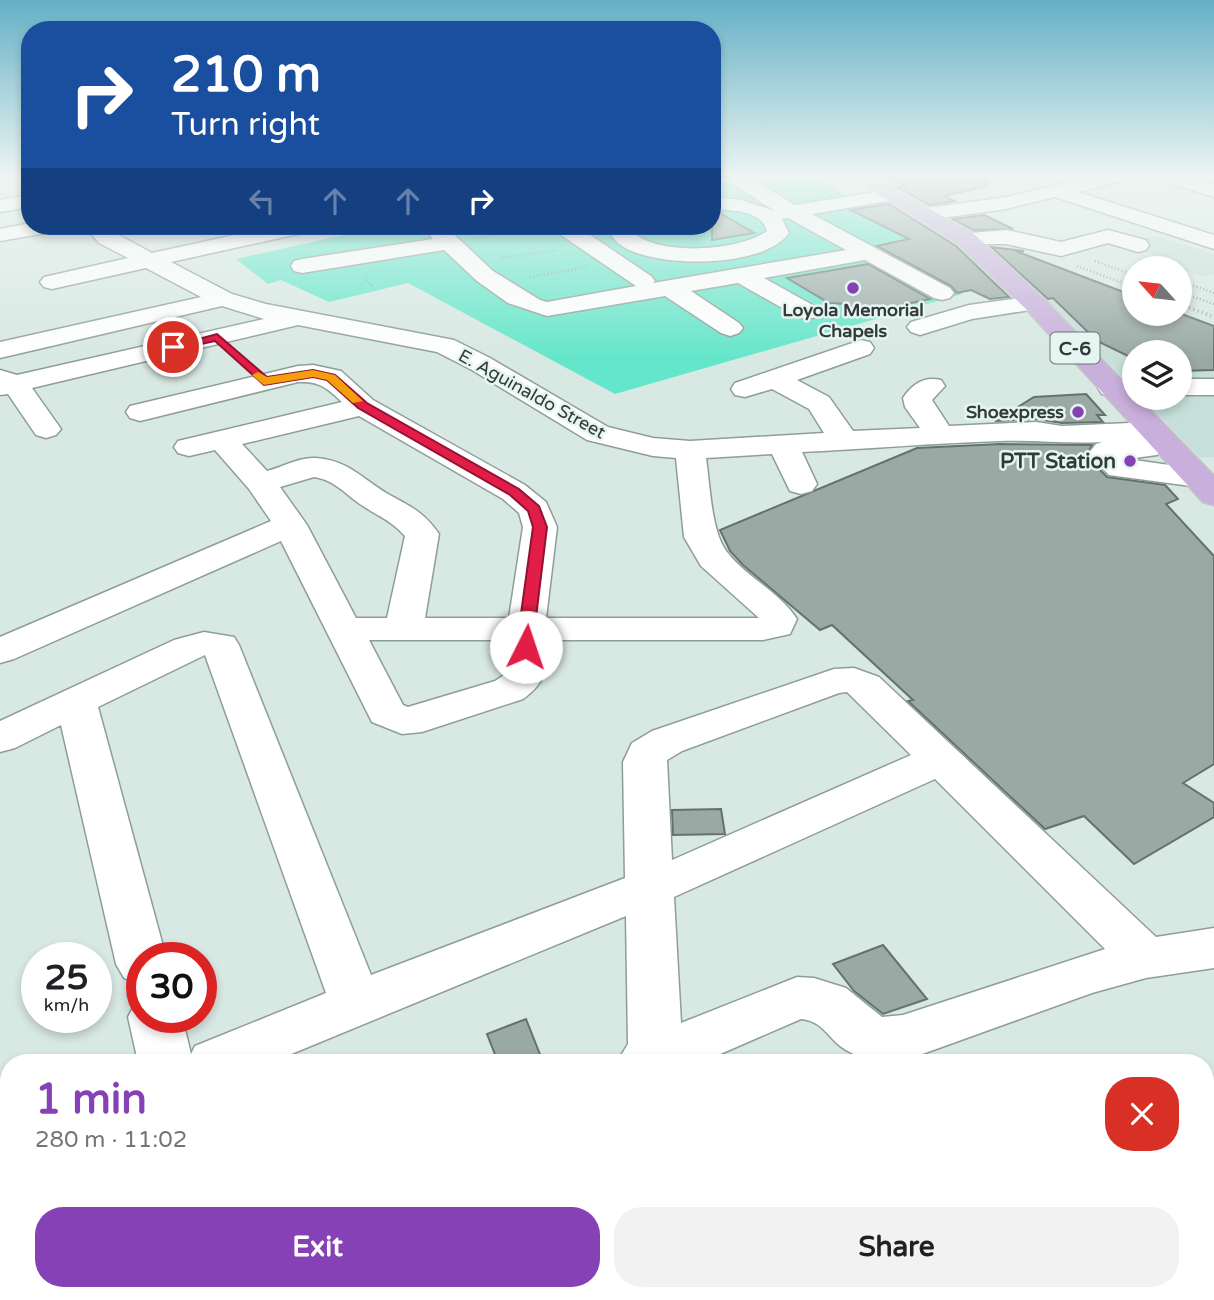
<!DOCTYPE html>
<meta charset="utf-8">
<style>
:root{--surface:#fff;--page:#f2f2f2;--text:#202124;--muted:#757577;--accent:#8541b5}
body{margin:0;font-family:"Varela Round",sans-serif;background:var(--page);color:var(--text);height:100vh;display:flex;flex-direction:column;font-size:26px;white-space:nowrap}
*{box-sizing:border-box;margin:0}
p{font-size:23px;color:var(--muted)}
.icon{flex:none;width:38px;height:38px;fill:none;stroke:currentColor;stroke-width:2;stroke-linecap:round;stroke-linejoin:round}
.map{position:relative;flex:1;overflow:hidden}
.drawer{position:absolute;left:0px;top:1054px;width:1214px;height:247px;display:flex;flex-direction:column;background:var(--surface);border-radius:28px 28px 0 0;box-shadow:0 4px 10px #0003}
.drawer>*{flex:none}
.hud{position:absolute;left:21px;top:21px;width:700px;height:214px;border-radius:28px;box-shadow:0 4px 10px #0003;background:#1a4fa0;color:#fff;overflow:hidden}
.needle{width:46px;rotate:297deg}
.buttons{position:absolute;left:1122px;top:256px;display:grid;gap:14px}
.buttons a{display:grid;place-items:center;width:70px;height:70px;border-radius:50%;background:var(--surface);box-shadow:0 4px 10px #0003;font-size:35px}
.speed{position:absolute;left:21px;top:942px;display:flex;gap:14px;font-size:35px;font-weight:700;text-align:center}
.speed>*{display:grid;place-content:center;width:91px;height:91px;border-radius:50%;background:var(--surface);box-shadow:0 4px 10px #0003;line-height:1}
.speed small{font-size:18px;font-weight:400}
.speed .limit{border:10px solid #d22;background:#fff;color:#111}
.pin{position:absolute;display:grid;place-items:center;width:60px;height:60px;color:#fff;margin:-30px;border:4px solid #fff;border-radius:50%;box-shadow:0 2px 7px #0007}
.me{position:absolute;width:77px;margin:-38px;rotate:4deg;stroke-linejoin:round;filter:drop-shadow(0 0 5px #0008)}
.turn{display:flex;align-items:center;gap:24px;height:147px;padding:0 35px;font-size:32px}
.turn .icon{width:91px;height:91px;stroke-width:2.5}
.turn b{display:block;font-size:49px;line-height:60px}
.lanes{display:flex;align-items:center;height:66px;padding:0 35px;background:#0003;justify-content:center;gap:35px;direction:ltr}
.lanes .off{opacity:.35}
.round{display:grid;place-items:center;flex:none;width:74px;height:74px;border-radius:28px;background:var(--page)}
.overview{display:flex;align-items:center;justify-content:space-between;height:119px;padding:0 35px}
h1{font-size:42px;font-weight:700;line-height:52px;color:var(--accent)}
.primary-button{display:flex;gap:14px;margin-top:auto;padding:14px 35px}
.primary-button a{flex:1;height:80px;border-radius:28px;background:var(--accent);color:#fff;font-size:28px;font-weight:700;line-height:80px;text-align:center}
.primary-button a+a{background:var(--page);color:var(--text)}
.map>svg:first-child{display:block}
</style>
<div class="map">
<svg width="1214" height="1300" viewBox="0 0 1214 1300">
<rect width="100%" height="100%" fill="#d8e8e3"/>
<!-- built -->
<g fill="#c6dfd8">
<path d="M1156 236 1214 254V274L1205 277 1156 261 1163 258 1123 244Z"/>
<path d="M1024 252 1134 296V313L1214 327V457H1199L1141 397H1180V352H1134V389L1001 254Z"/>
</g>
<!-- green -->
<path fill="#64e6ca" d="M712 177H817L841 193 931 232 873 247 962 294 615 394 408 283 329 302 281 280 268 284 236 259 384 226H712Z"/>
<!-- building -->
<g fill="#9aa9a4" stroke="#64726e" stroke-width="2">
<path d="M887 177H987L988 186 944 196 955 201 929 205 897 187 906 186Z"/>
<path d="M889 204 956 246 1009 297 990 299 971 290 957 293 951 286 877 246 909 239 851 210Z"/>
<path d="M712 212H718L754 233 712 240Z"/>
<path d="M984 215 1013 229 973 230 953 219Z"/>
<path d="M991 247 1024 251 1018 252 1134 296V313H1179L1214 326V370L1180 371V352H1134V359L1097 341 1053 298 1048 299Z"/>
<path d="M868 264 930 299 863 313 847 304 829 303 787 278Z"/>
<path d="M1086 394 1105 415H1097L1103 422 1062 423 1036 419 995 421 1034 397Z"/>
<path d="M1000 444 1092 445 1086 456 1107 477 1165 485 1178 499 1166 504 1214 556V764L1183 783 1214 803V817L1134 864 1084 816 1045 829 908 701 913 700 832 625 820 630 743 565 730 551 720 530 917 448Z"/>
<path d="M721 809 725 834 673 835 672 810Z"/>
<path d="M883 945 927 999 883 1014 854 991 833 964Z"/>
<path d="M526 1019 543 1062H498L487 1034Z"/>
</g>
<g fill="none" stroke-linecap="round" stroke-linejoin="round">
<defs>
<g id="minor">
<path d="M713 177H748L795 205 893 189 900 191 903 195 900 199 812 214 950 288 954 293 950 298 942 300 934 298 865 260 764 278 816 307 819 312 816 317 807 319 798 317 738 283 691 291 739 323 743 328 739 333 730 336 721 333 665 296 547 316 508 303 477 281 444 250 302 273 294 271 291 266 294 261 302 259 433 239 423 226H445L493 271 540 300 547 302 636 286 555 231 553 226H577L651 276 655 281 653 283 846 250 788 218 782 219 789 233C764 269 652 269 619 244 614 240 610 232 606 226H627C649 258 738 252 767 231 762 210 730 210 712 209V197L741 200 775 211 733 184 716 181Z"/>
<path d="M1091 177H1124L1121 181 1078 192 1214 235V249L1055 197 1006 209 927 220 920 218 917 214 920 210 927 208 1006 197Z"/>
<path d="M1160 177H1189L1214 185V197L1163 181Z"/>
<path d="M30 195V207L0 212V200Z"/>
<path d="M30 223V226H61L58 231 0 241V229Z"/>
<path d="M84 226H106L115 233 152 253 276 226H314L312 231 171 262 232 294 266 304 454 340 490 358 608 427 653 438 690 441 824 433 809 409 772 389 745 397 735 395 731 389 735 383 861 340 870 342 874 348 870 354 797 380 829 397 853 431 920 428 905 407 903 398C912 384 924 376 941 380L945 386 932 400 949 426 1036 422 1062 426 1152 422 1162 425 1167 431 1162 437 1147 440 1157 443 1161 449 1157 455 1127 459 1198 469 1209 471 1214 478 1209 485 1198 487 1109 475 1088 454 1096 444 1102 442C1068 444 1035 440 1000 441 934 443 868 449 802 452L817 484 812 491 801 494 790 491 772 454 706 458C710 484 711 532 727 552 747 578 779 591 797 619L790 634 763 640H545C546 668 548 681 523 699L422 732 402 734 372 722 281 541 14 659 0 663V637L271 521 249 489 215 450 189 456 178 453 174 447 178 441 342 402C327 388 320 381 298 382L140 421 130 418 126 412 130 406 298 366 313 365 341 371 373 400 525 485 546 502 557 527 546 618H759L701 566 684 537 676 458 653 456 587 440 472 370 437 352 298 325 32 388 61 429 56 435 46 438 36 435 8 394 0 395V370L17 375 264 319 222 306 0 358V342L201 297 146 268 52 289 44 287 40 282 44 277 128 258 99 243ZM359 416 503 499 519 513 523 527 509 618H425L439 534C423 511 411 507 388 494 362 479 349 460 315 458 300 457 282 467 267 471L242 444ZM314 477C335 480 346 495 363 506 381 518 389 519 405 536L387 618H356L307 525 280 487ZM369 640H507L504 675 495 681 408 707 403 705Z"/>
<path d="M1007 230 1061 242 1108 230 1146 240 1149 245 1146 250 1138 252 1108 243 1061 256 1006 244H958L955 239 958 234Z"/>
<path d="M1034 296 1043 298 1046 303 1043 308 972 319 920 335 911 332 907 327 911 322 969 305Z"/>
<path d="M1134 379V395L1102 394 1098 388 1102 382Z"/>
<rect x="1180" y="379" width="34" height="16"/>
<path d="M204 632 234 637 239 645 371 975 625 878 623 762 632 743 652 731 834 669 854 668 879 677 1156 937 1214 928V968L1146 978 1092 993 903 1061C882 1062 858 1060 840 1046 826 1034 821 1021 801 1019L702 1062H617L628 1044 626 916 272 1062H138L128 1017 136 1002 142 1000V1017H182L191 1054 195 1046 326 993 205 655 98 707 166 957H142V984L124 978 116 964 61 725 15 748 0 752V721L174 640ZM847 692 911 755 672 860 667 760 682 751 839 693ZM935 779 1105 949 903 1015 882 1017 846 988 814 978 797 977 681 1023 674 897Z"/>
<path d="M9 1119V1171L0 1174V1122Z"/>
<path d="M1214 1139V1193L1206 1196V1142Z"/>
<path d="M60 1292H141L138 1300H57Z"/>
<path d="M608 1292H687L684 1300H605Z"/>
<path d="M1018 1292H1085L1088 1300H1021Z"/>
</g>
<path id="major" d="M851 177H874L974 234 1043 298 1134 393V397H1138L1214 476V505L1203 502 1025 308 958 244Z"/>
</defs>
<!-- minor casing -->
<use href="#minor" stroke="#8f9d99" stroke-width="3"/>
<!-- major casing -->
<use href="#major" stroke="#c2c4c3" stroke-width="3"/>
<!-- path-far1 -->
<g stroke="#929e9a" stroke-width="2.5" stroke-dasharray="1 2.5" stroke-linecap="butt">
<path d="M478 238 542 228"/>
<path d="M500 258 557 250"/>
<path d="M1095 261 1134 275"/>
<path d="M1077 266 1134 287"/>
<path d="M365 277 374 288"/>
<path d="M530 277 586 267"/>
<path d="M1180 281 1214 293"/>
<path d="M1180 292 1214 304"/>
<path d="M1180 304 1190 308"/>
</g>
<!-- path -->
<path stroke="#929e9a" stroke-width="3.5" stroke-dasharray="1 3.5" stroke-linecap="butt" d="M1185 306 1214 317"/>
<!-- minor -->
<use href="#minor" fill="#fff" fill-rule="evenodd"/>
<!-- major -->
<use href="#major" fill="#c8afdc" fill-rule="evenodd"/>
</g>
<!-- sky -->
<linearGradient id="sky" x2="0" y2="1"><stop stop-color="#64b0c6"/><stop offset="0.49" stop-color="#edf5f2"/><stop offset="1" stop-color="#edf5f2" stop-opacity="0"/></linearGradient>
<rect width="1214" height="359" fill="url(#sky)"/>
<!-- route -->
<path fill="#e11d48" stroke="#92132f" stroke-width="2" d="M217 334 267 377 313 370 335 375 367 403 519 489 539 506 547 527 532 650H521L519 628 533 527 528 511 510 495 358 408 327 380 313 377 264 385 215 341 173 350 168 347Z"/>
<!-- slow -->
<path fill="#f59e0b" d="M313 370 335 375 363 401 353 403 327 380 313 377 264 385 252 375 258 372 267 377Z"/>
<!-- markers -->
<g fill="#8541b5" stroke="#e5f5f1" stroke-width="2.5">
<circle cx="853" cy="288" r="7"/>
<circle cx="1078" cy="412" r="7"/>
<circle cx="1130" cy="461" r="7"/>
</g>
<g text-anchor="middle" stroke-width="5" stroke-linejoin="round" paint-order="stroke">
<!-- far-poi labels -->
<g font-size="18" font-weight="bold" fill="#343a38" stroke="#e5f5f1">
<text x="853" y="316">Loyola Memorial<tspan x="853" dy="21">Chapels</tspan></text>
<text x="1064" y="418" text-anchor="end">Shoexpress</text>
</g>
<!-- far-street labels -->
<g font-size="18" fill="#343a38" stroke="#e5f5f1">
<text transform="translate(532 394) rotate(29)" y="6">E. Aguinaldo Street</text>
</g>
<!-- shield labels -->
<rect fill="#e5f5f1" stroke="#697270" stroke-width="2" x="1050.5" y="332.5" width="49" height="31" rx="5"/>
<g font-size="19" font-weight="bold" fill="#343a38">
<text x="1075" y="355">C-6</text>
</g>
<!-- poi labels -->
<g font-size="21" font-weight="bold" fill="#343a38" stroke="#e5f5f1" text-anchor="end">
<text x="1116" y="468">PTT Station</text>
</g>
</g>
</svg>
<div class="buttons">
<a><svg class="needle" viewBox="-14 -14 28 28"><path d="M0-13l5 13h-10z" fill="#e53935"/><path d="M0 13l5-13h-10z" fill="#757577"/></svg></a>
<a><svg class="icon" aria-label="layers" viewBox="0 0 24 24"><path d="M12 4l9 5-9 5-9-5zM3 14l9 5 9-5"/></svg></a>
</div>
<div class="speed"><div>25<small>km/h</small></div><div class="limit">30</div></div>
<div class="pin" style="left:173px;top:347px;background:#d93025"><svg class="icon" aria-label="arrive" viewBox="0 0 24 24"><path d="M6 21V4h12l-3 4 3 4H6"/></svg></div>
<svg class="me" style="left:526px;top:647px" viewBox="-20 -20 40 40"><circle r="19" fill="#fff"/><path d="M0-13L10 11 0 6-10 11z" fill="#e11d48"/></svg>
<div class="hud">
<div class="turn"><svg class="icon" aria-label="right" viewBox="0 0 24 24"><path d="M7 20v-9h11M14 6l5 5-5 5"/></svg><div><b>210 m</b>Turn right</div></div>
<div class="lanes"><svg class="icon off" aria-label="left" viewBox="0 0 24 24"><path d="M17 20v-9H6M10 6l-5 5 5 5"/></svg><svg class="icon off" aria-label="ahead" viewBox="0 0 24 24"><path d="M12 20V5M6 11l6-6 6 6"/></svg><svg class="icon off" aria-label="ahead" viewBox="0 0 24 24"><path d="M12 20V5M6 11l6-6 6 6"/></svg><svg class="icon" aria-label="right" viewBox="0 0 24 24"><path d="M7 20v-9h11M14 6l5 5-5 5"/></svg></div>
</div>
<section class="drawer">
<div class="overview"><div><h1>1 min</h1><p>280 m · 11:02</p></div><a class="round" style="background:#d93025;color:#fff"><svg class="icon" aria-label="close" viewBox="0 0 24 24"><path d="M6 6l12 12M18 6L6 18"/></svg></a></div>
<div class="primary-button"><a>Exit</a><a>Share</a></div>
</section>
</div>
